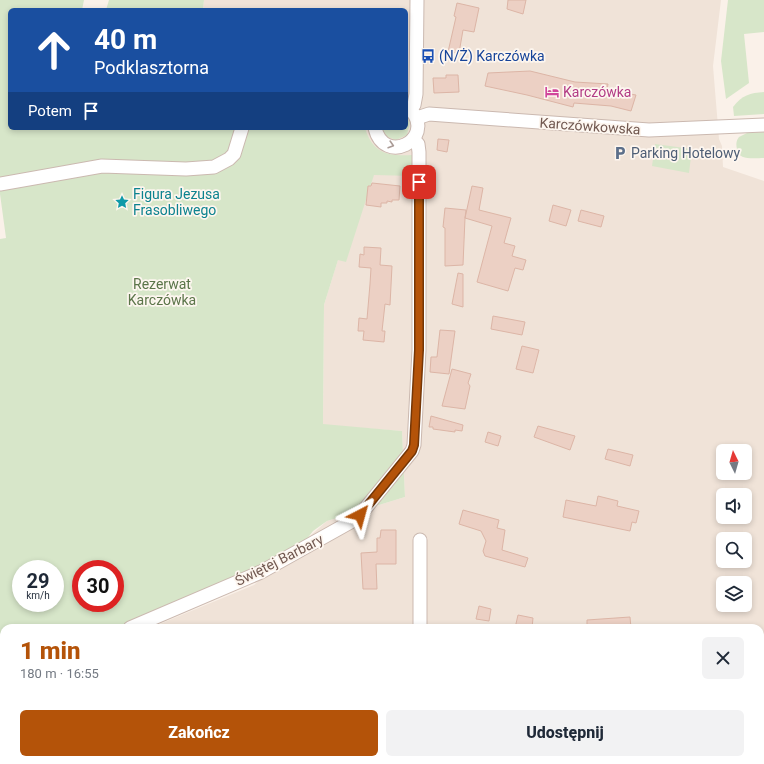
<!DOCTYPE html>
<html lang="pl">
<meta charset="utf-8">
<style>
:root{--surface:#fff;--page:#f2f2f3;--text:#1f2937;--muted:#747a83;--accent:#b45309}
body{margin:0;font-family:Roboto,sans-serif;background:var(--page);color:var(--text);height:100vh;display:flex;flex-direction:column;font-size:15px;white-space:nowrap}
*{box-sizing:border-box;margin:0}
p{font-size:13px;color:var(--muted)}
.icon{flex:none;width:22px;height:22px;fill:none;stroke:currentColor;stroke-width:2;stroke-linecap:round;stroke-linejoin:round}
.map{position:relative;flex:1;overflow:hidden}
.panel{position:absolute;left:0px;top:624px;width:764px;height:140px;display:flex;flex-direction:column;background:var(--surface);border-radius:12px 12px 0 0;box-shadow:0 2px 6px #0003}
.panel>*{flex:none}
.top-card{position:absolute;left:8px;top:8px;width:400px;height:122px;border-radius:6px;box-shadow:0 2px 6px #0003;background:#1a4fa0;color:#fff;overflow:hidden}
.needle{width:26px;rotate:355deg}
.buttons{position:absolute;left:716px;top:444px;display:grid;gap:8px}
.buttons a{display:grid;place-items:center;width:36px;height:36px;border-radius:6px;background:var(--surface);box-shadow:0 2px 6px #0003;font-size:20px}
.speed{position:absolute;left:12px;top:560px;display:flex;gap:8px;font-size:20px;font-weight:700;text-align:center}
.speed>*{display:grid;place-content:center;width:52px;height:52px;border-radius:50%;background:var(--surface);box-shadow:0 2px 6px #0003;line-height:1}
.speed small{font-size:10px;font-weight:400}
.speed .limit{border:6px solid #d22;background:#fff;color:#111}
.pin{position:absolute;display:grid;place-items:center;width:34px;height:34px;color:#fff;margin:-17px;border-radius:8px;box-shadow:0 2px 6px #0006}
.me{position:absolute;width:44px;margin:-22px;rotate:39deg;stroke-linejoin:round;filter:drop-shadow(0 0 3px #0008)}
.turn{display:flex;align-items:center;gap:14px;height:84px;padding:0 20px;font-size:18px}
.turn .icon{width:52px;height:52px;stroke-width:2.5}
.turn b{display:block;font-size:28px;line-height:34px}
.then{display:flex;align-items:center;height:38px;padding:0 20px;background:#0003;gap:8px;font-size:15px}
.round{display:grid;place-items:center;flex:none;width:42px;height:42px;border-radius:6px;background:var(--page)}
.summary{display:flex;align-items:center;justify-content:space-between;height:68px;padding:0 20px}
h1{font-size:24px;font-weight:800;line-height:30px;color:var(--accent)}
.action{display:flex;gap:8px;margin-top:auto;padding:8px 20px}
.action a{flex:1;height:46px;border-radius:6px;background:var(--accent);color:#fff;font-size:16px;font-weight:800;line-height:46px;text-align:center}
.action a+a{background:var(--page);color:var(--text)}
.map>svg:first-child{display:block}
</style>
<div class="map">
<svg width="764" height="764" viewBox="0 0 764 764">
<rect width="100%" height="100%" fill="#faf1e9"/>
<!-- residential -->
<path fill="#f0e3d8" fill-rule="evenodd" d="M204 0H721L713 66 719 139 722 146 723 167 764 181V764H0V710L4 709V760H760V628H150L254 585 327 521 405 497 402 431 323 425 324 305 345 237 368 138 365 128H406V10H203ZM723 451H745V473H723ZM723 495H745V517H723ZM723 539H745V561H723ZM723 583H745V605H723Z"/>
<!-- green -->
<g fill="#d7e6c9" fill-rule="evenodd">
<path d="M0 0H84L82 10H10V128H365C373 154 388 156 412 155L414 176 374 175 346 262 338 260 324 305 323 424 402 431 405 497 327 521 313 531 296 553 129 628H4V702L0 703V239L6 238 0 194ZM21 569H55V603H21ZM81 569H115V603H81Z"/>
<path d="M109 0H204L203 10H106Z"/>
<path d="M728 0H764V32L744 34 749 83 726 99 721 61Z"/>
<path d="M764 92V114L734 116 733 107C742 95 750 93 764 92Z"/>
<path d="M406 115 410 123 407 135 396 140 385 136 381 128H406Z"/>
<path d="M764 132V158C755 158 738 161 737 149 736 144 736 141 739 137L747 133Z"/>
<path d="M655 144 692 149 689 173 652 166Z"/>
</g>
<!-- building -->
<g fill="#ecd0c4" stroke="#dcb5a6">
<path d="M508 0H526L523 14 507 9Z"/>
<path d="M457 3 479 8 474 32 463 30 459 53 448 52 456 17 454 16Z"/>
<path d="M530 71 575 82 608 84 607 90 636 95 631 111 611 106 574 103 573 107 527 95 485 86 488 73Z"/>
<path d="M446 75H458L459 92 434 93 433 78H446Z"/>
<path d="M438 139 449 140 447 152 437 150Z"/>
<path d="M372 183 400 186 399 200H392V202L387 201V203H381V207L366 205 368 186H371Z"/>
<path d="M472 186 483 188 479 210 511 218 504 243 515 246 512 256 526 260 523 270 515 268 508 291 477 282 492 226 465 218 463 265 445 266V228L443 227 445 208 466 210 465 218Z"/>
<path d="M553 205 571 210 566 226 549 221Z"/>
<path d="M581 210 604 216 601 227 578 221Z"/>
<path d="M364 247 381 248 380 265 392 266 390 305 385 304 382 331H385L384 342 363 340 364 331H358L359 318 367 319 370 284 371 268 359 267 360 254 364 255Z"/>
<path d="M458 273 463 274V307L452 304Z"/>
<path d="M493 316 525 322 522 335 491 329Z"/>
<path d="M440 330 455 331 449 374 430 372 431 357H437Z"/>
<path d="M522 346 539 350 533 373 516 369Z"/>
<path d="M452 369 471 374 468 383 470 386 465 409 442 406Z"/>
<path d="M431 416 463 425 462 431 455 430V432L433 429V427H429Z"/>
<path d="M538 426 575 436 570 450 534 437Z"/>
<path d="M488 432 501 436 498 446 485 442Z"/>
<path d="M608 449 633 455 630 466 605 459Z"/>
<path d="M598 496 618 501 617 506 639 511 636 523 632 522 630 531 563 517 566 500 596 506Z"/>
<path d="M463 510 499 520 497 528 505 530 502 550 528 558 525 567 485 556 483 551 486 541 481 531 459 524Z"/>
<path d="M381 530H396V564H376L377 589H363L361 553 377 552V538H380Z"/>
<path d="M479 606 491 609 489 621 476 619Z"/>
<path d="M518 615 533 618 532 628H515Z"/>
<path d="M630 617 631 628H587V620Z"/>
</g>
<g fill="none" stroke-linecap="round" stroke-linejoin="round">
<defs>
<g id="minor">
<path d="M410 109 414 105 416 94 417 0"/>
<path d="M417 118 429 114 649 130 764 125"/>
<path d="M375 128C384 166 435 140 412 111"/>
<path d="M0 184 102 166 186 169 214 167 229 159 234 154 242 128"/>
<path d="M420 540V628"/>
<path d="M130 628 261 572 354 520 360 515 412 451 414 445 419 350V152L418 144 413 139"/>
<path d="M421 760V764"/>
</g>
</defs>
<!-- minor casing -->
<use href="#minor" stroke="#cbb9b0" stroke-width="15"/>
<!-- minor -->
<use href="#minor" stroke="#fff" stroke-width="13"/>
</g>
<!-- one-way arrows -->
<defs><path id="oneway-chevron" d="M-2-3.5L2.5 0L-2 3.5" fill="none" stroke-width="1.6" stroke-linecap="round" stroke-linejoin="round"/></defs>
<use stroke="#aa9b96" href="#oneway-chevron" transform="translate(391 145) rotate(17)"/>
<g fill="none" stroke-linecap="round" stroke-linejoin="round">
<defs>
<path id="route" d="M360 515 412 451 414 445 419 350V182"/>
</defs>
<!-- route casing -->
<use href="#route" stroke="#753606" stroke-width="10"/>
<!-- route -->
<use href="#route" stroke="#b45309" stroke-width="7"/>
</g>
<!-- icons -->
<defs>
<symbol id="bus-bare" viewBox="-9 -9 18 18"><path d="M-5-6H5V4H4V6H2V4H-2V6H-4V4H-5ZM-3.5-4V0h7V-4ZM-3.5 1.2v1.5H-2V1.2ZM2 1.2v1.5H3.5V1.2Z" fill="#1a4fb4" stroke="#fdf6ef" stroke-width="2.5" paint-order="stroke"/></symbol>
<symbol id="hotel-bare" viewBox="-9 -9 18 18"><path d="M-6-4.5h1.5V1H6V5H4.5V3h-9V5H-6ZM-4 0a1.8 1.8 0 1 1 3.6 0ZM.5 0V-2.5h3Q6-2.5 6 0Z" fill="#d1479c" stroke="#fdf6ef" stroke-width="2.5" paint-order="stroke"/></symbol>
<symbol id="parking-bare" viewBox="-9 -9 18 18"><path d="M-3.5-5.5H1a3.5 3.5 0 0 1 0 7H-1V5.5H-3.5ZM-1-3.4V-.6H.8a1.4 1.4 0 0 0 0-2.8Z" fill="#5c6f8a" stroke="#fdf6ef" stroke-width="2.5" paint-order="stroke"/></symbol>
<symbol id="sight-bare" viewBox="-9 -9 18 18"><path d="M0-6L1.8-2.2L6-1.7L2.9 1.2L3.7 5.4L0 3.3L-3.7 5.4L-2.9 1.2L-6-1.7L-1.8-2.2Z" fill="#0f9aa8" stroke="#fdf6ef" stroke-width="2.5" paint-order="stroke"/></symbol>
</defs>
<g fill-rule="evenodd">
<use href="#bus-bare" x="418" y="46" width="20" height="20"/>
<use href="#hotel-bare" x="542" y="82" width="20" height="20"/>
<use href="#parking-bare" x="610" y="143" width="20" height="20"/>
<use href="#sight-bare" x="112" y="192" width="20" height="20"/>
</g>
<g text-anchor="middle" stroke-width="3.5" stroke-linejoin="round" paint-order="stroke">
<!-- transit labels -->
<g font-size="14" fill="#164399" stroke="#fdf6ef" text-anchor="start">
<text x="439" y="61">(N/Ż) Karczówka</text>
</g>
<!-- hotel labels -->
<g font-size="14" fill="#b23c85" stroke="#fdf6ef" text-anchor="start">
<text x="563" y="97">Karczówka</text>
</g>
<!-- street labels -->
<g font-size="14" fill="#715850" stroke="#fdf6ef">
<text transform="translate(590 126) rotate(4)" y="5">Karczówkowska</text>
<text transform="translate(279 560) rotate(-27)" y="5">Świętej Barbary</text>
</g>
<!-- service labels -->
<g font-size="14" fill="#4e5e75" stroke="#fdf6ef" text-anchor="start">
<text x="631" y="158">Parking Hotelowy</text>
</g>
<!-- culture labels -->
<g font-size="14" fill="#0d838f" stroke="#fdf6ef" text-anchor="start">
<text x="133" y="199">Figura Jezusa<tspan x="133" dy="16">Frasobliwego</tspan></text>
</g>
<!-- park labels -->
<g font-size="14" fill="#5b7549" stroke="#fdf6ef">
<text x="162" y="289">Rezerwat<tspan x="162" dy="16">Karczówka</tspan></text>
</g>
</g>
</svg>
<div class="buttons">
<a><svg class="needle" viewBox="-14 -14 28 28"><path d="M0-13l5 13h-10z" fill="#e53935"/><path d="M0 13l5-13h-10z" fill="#747a83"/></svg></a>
<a><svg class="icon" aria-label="sound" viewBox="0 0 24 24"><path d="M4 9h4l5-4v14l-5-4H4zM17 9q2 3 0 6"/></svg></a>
<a><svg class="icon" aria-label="search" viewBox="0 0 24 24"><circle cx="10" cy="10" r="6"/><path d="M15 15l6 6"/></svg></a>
<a><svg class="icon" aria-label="layers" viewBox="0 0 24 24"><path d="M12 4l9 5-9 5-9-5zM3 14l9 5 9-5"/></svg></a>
</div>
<div class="speed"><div>29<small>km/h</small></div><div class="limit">30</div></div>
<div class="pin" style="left:419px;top:182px;background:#d93025"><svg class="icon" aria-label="arrive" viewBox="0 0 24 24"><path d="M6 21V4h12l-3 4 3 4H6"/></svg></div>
<svg class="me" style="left:360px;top:515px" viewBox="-20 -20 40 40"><path d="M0-17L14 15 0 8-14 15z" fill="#b45309" stroke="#fff" stroke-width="4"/></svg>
<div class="top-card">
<div class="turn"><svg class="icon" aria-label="ahead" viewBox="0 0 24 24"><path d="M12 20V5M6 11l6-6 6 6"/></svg><div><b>40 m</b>Podklasztorna</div></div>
<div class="then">Potem<svg class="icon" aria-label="arrive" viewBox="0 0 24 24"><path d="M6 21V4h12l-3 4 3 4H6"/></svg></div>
</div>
<section class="panel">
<div class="summary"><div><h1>1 min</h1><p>180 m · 16:55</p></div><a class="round"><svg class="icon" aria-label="close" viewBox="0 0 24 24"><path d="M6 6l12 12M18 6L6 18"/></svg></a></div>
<div class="action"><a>Zakończ</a><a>Udostępnij</a></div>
</section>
</div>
